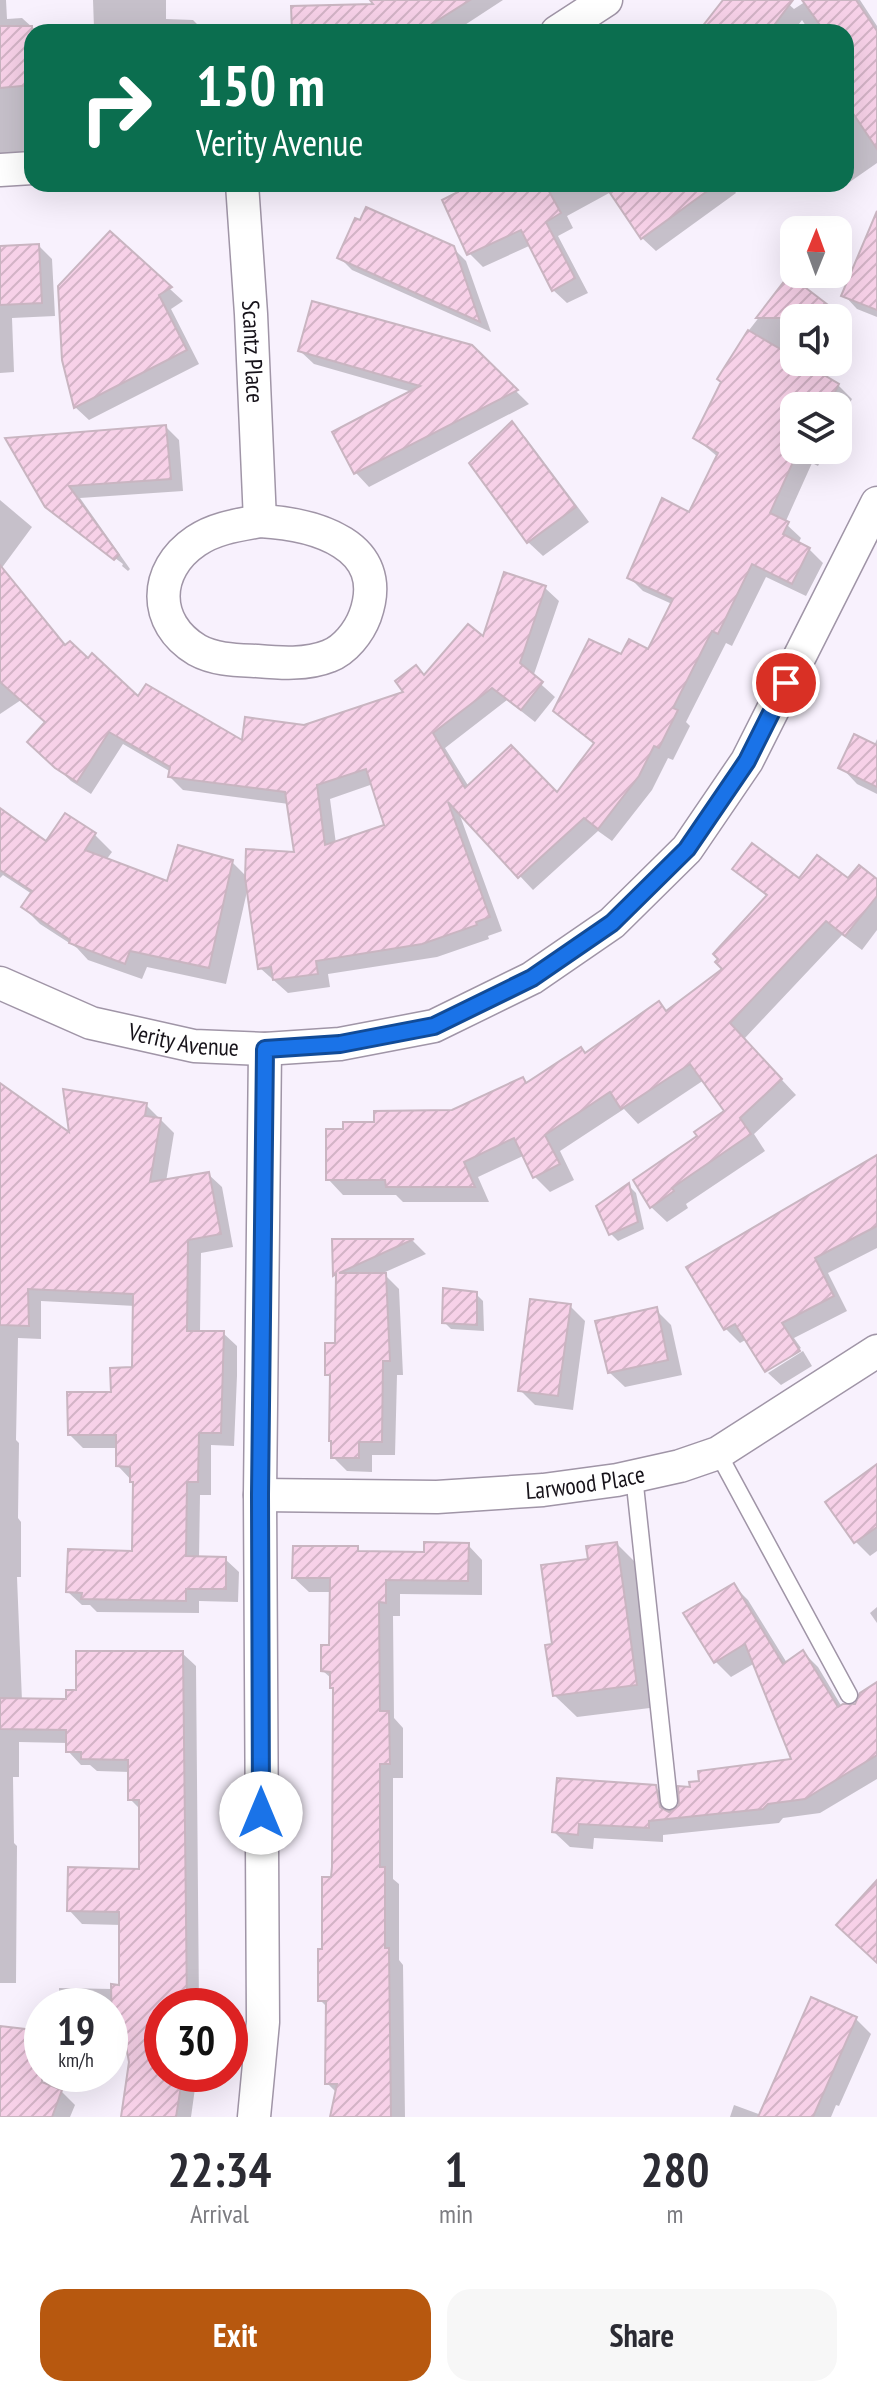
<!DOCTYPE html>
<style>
:root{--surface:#fff;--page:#f7f7f7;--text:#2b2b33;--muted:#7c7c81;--accent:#b7580f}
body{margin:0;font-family:"PT Sans Narrow",sans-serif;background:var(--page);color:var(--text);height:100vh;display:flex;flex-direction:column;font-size:30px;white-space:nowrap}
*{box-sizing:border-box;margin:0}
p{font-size:26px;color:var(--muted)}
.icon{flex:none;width:44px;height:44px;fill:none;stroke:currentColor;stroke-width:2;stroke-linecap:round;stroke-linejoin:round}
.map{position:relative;height:2117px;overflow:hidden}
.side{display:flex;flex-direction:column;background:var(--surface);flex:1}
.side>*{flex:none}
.top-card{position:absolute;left:24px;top:24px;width:830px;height:168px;border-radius:24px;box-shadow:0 8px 32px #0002;background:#0b6e4f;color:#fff;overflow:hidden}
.needle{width:52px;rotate:1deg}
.controls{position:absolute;left:780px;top:216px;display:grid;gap:16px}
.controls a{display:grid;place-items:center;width:72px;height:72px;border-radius:16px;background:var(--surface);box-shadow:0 8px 32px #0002;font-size:40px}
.speed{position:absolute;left:24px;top:1988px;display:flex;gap:16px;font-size:40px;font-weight:700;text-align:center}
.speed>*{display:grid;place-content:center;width:104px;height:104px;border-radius:50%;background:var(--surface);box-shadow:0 8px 32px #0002;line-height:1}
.speed small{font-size:20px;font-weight:400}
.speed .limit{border:12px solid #d22;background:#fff;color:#111}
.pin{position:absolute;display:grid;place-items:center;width:68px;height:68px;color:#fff;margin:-34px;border:4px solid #fff;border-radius:50%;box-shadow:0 2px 8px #0007}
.me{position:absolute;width:88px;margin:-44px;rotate:0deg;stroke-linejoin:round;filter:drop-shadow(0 0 6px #0008)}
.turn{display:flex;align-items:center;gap:28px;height:168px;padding:0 40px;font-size:36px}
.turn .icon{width:104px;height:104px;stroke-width:2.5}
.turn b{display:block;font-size:56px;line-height:68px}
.eta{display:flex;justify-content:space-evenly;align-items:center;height:136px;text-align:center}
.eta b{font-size:48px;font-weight:700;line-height:56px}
.action{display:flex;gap:16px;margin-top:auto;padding:16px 40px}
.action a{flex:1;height:92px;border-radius:24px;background:var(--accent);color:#fff;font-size:32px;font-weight:700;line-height:92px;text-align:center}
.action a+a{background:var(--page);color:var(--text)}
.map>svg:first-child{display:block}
</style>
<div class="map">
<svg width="877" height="2117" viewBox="0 0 877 2117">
<defs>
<pattern id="building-hatch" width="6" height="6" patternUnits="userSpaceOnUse" patternTransform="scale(2)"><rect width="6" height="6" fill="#f7d1e8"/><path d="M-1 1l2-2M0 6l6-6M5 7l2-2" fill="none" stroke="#d3b3c6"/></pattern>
</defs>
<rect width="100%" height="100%" fill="#f8f1fd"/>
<!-- shadow -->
<g fill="#0003" fill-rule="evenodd">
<path d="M0 0H6L7 19 22 18 33 28H94L93 0H166V19L193 20 205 32H32V106H28L32 159 0 162Z"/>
<path d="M372 0H503L454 32H393Z"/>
<path d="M726 0H784L794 9 808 0H860L877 26V163L844 186 842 184H846V32H810L802 20 793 32H701Z"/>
<path d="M457 184H729L736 193 656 251 642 238 611 192 567 216 573 228 558 236 588 293 567 303 553 290 529 246 483 267 469 253 461 193Z"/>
<path d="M877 230V317L857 309 844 295Z"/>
<path d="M110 234 183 301 171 309 199 364 89 420 75 407Z"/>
<path d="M39 246 52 259 55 316 12 318 14 372 0 373V248Z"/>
<path d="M453 248 466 261 491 332 352 270 340 258Z"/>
<path d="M790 278 844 323 838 331V318H794V362H814L809 368 838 385 852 399 838 425V406H794V450H826L818 466 812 463 785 523 801 538 798 544 809 549 823 563 806 596 766 577 732 646 726 643 686 722 690 726 673 760 668 758 652 790 612 841 598 831 533 890 458 810 502 931 488 936 489 939 437 957 328 974 330 987 288 993 260 968 248 887 226 984 147 967 142 979 88 960 77 948 40 924 23 907 32 894 3 875 0 878V810L47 844 66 815 95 835 112 852 106 860 169 883 232 862 247 877 296 854 289 804 183 790 170 777 171 772 123 744 91 794 71 781 43 755 47 723 21 700 0 714V500L32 527 1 569 67 647 138 700 244 743 304 727 407 693 425 677 484 640 545 588 559 601 533 677 555 697 535 722 507 700 445 748 469 787 557 795 596 745 556 711 622 657 648 652 672 604 643 591 629 577 690 515 718 457 695 438 746 334ZM373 784 387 826 336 844 330 799Z"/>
<path d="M471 347 529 404 369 487 356 473 334 433 412 392 314 364 300 351Z"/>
<path d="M512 424 526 438 589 522 543 556 528 542 472 464Z"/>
<path d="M166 427 179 440 183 491 80 498 130 569 128 571 122 566 123 564 53 511 8 440Z"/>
<path d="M877 739V794L857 784 841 767 874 746Z"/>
<path d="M735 869 799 881 877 882V930L862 950 842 935 744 1039 796 1095 754 1134 765 1151 686 1204 688 1208 667 1222 651 1207 700 1136 727 1112 704 1080 638 1124 624 1109 560 1151 574 1180 550 1192 535 1177 525 1155 478 1177 489 1202H403L396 1195H343L328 1179 345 1131 452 1112 523 1079 528 1084 586 1055 658 1003 667 1012 725 969 768 897Z"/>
<path d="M0 1101 71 1136 146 1105 174 1133 166 1182 208 1174 222 1187 233 1247 201 1253 200 1333H223L237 1346V1376L234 1446 211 1445V1495H200L199 1558 225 1559 239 1572 238 1602 199 1601V1613L97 1612 90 1605H82L68 1592 134 1553 135 1484 118 1466V1448H83L70 1435 113 1394 134 1369 135 1306 41 1301V1339L18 1338 16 1440 19 1443 18 1518 21 1522V1577H17L22 1701H68L78 1692 182 1653 196 1666 199 2006H162V2074H197L191 2117H123L131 2062 128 2049 110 2048V2006H59V1988L113 1989 121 1987V1925L82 1924 69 1910 141 1871V1810L130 1799V1772L97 1771 90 1765H81L68 1751V1743L19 1742V1777H13L14 1843 17 1846 16 1983H0Z"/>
<path d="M877 1159V1248L828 1273 847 1311 794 1338 801 1348 767 1369V1372L747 1339 740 1343 726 1329Z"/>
<path d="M629 1186 636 1193 644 1229 618 1241 610 1233Z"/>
<path d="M334 1241H413L426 1254 383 1273 399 1289 403 1375H397L395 1455H372V1472L347 1471 333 1457 332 1379 327 1374 337 1345 338 1278 335 1275Z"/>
<path d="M476 1294 483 1301 484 1331 451 1329 444 1322Z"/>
<path d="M570 1306 585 1321 573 1410 535 1405 520 1390Z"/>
<path d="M656 1310 671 1325 682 1375 625 1387 609 1372Z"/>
<path d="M803 1351 812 1366 781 1385 768 1373Z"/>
<path d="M877 1470V1551L870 1556 856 1542Z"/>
<path d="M617 1544 639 1566 658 1707 577 1717 554 1695V1646L590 1560Z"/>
<path d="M468 1545 482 1560V1595L400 1594V1616H393L394 1718 403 1728V1778H393V1879L399 1884V1960L403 1965 405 2117H332L337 2093 327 2083 328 2008 320 2000 333 1879 335 1691 332 1688V1679L323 1671 331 1647 332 1592H309L294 1578 357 1548 361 1553 425 1554Z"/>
<path d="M733 1585 748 1600 787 1663 803 1652 818 1667 842 1707 856 1706 877 1684V1779L820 1813 783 1818 779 1823 663 1835V1842L594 1838 593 1849 570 1847 554 1832 655 1787 671 1802 672 1812 681 1806 692 1789 794 1760 755 1663 731 1677 716 1662 686 1614Z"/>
<path d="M877 1607V1623L870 1613Z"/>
<path d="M230 2015 239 2024 238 2055H230Z"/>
<path d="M856 2019 871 2034 839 2106 836 2105 831 2117H814L787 2105Z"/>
<path d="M0 2067 61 2091 75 2105 70 2117H0Z"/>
<path d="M734 2105 767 2117H730Z"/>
</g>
<!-- building -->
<g fill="url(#building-hatch)" stroke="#c9b5c1" stroke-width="2" fill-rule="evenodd">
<path d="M370 0H470L419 32H292L291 6 373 4Z"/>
<path d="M723 0H793L769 32H698Z"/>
<path d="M802 0H856L877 31V149L846 103V32H825Z"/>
<path d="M0 26H32V85L0 88Z"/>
<path d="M455 184H545L561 213 546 222 575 278 552 291 521 230 467 255 442 200 458 192Z"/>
<path d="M604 184H717L641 239Z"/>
<path d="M366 207 454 246 480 322 337 258 355 218 360 220Z"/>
<path d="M877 211V310L841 296Z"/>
<path d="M110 231 172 287 159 295 187 350 74 408 62 360 58 286Z"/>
<path d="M39 244 42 303 0 305V246Z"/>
<path d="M789 275 845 318H756Z"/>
<path d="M312 301 472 345 518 390 354 474 332 432 420 386 298 351Z"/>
<path d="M748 330 794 357V362H802L839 384 828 406H794V450H805L804 453 798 451 770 513 789 522 783 534 810 548 792 584 752 564 718 634 712 631 673 708 678 710 659 748 654 746 639 776 598 829 584 818 518 878 448 802 490 917 476 922 477 925 422 944 316 961 318 974 273 980 271 967 258 969 245 878 246 849 294 852 285 792 168 777 170 767 109 732 77 782 55 768 27 742 45 722 0 682V565L65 645 70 641 88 658 92 653 138 696 146 684 242 740 245 717 304 725 403 692 395 681 416 665 424 675 468 624 483 636 504 572 546 586 520 663 543 682 521 710 492 688 433 733 465 788 511 745 557 792 594 743 553 711 589 639 621 654 629 639 648 649 673 599 627 578 662 498 689 512 718 453 693 438 721 382 717 379ZM366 769 384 825 325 845 317 785Z"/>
<path d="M512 421 576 507 527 543 469 463Z"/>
<path d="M166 425 171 479 69 486 119 555 114 560 45 507 5 438Z"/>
<path d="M854 734 877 745V787L838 768Z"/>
<path d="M0 808 46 841 65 813 96 833 85 850 167 881 178 845 233 860 209 968 130 951 125 964 69 943 70 940 21 907 32 891 0 870Z"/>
<path d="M752 843 799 878 817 855 848 878 859 865 877 879V896L845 936 826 921 730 1023 782 1079 740 1118 751 1134 672 1188 674 1191 650 1208 633 1180 697 1136 694 1132 724 1111 690 1064 621 1109 610 1092 545 1135 560 1164 533 1178 514 1138 464 1162 475 1187H386L385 1180H326V1129H343V1122H374V1111L452 1110 523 1077 526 1083 581 1047 585 1053 659 1001 666 1011 722 969 715 962 718 959 713 954 767 895 732 869Z"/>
<path d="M0 1083 69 1132 63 1089 147 1103 145 1116 161 1118 150 1182 209 1172 221 1234 188 1240 187 1331H224L221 1433H199L198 1482H187L186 1556 226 1557V1589H186V1601L81 1599 82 1593 66 1592 68 1549 132 1551 133 1482H130V1467L116 1466V1435H68L67 1392H111L110 1368 132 1367 133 1294 28 1289 29 1326 0 1325Z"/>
<path d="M877 1155V1226L815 1258 834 1296 782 1323 800 1351 765 1372 735 1324 724 1330 686 1267Z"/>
<path d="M629 1183 638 1222 609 1235 596 1206Z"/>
<path d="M332 1239H414L339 1273H386L390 1361H383L382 1442H359V1458H331V1441H329L330 1375H325V1343H335L336 1274 333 1276Z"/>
<path d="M443 1288 477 1292V1325L442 1323Z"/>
<path d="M530 1299 571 1304 558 1396 518 1391Z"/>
<path d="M657 1307 668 1360 608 1373 595 1321Z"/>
<path d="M877 1464V1527L854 1543 825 1502Z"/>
<path d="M424 1542 469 1543 468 1581 386 1580V1603L379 1602 380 1711H389L390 1764H380V1867H385V1948H389L391 2117H330L337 2084H325L326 2001H318V1949H322V1877H331L332 1867 333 1688H330V1672L321 1671V1645H329L330 1578H292L293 1546H358V1551L424 1552Z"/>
<path d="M617 1542 637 1685 553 1696 545 1645 552 1644 541 1565 588 1559 586 1546Z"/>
<path d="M734 1583 783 1664 803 1650 838 1707 843 1704H855L860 1693 877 1682V1755L805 1799 768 1804 763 1809 649 1821V1828L579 1824 578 1835 552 1832 557 1778 656 1785 660 1807 669 1812 679 1805 678 1786 690 1787 689 1782 699 1781 698 1771 791 1759 745 1644 714 1663 683 1613Z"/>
<path d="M76 1651H183L187 2006H162V2077L182 2080 176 2117H121L129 2062 124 2036H112L111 1984 119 1985V1912L67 1911 68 1867 139 1869V1800H128V1760L81 1759V1752H66V1730L0 1729V1698L66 1699V1690H76Z"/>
<path d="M877 1880V1963L836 1925Z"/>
<path d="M811 1997 857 2017 813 2117H758Z"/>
<path d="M0 2026 42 2031V2082L62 2090 52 2117H0Z"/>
</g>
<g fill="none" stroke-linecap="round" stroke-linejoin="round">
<defs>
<g id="lane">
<path d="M718 1453 849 1695"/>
<path d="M634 1476 669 1801"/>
</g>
<g id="street">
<path d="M557 32 606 0"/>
<path d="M0 170 32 168"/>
<path id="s1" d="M242 184 251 314 260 521"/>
<path d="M260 521C314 524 391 544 365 616 359 632 345 650 329 656 307 665 280 663 257 661 237 660 215 660 197 650 152 623 153 570 196 541 215 528 238 525 260 521Z"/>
<path id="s2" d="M0 983 91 1023 194 1046 265 1049 340 1044 434 1026 532 978 612 923 687 849 747 761 877 503"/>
<path id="s3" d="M260 1495 437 1497 543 1490 617 1480 680 1466 718 1453 877 1351"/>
<path d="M254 2117 263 2022 260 1495 265 1049"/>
</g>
</defs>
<!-- lane casing -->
<use href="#lane" stroke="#a095a7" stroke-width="19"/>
<!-- street casing -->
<use href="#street" stroke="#a095a7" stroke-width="35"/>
<!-- lane -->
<use href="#lane" stroke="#fff" stroke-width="16"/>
<!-- street -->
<use href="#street" stroke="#fff" stroke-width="32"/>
</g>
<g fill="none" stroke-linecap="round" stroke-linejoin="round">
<defs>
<path id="route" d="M261 1813 260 1495 265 1049 340 1044 434 1026 532 978 612 923 687 849 747 761 786 683"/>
</defs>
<!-- route casing -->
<use href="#route" stroke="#114b97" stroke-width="20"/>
<!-- route -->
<use href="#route" stroke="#1a73e8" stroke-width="14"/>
</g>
<g text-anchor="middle" stroke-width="7" stroke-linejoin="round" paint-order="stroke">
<!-- street labels -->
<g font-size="24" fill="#17131a" stroke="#f8f1fd">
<text dy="8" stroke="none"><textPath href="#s1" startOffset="168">Scantz Place</textPath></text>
<text dy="8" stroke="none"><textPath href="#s2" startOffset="194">Verity Avenue</textPath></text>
<text dy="8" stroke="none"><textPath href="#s3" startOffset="326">Larwood Place</textPath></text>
</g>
</g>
</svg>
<div class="controls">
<a><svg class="needle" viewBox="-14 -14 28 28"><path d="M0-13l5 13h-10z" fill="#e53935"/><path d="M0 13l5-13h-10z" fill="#7c7c81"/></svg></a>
<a><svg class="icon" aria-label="sound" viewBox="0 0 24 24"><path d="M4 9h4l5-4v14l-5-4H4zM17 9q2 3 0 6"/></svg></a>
<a><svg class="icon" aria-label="layers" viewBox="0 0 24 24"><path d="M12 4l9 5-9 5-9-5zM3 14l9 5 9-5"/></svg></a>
</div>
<div class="speed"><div>19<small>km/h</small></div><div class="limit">30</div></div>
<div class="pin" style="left:786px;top:683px;background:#d93025"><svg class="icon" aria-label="arrive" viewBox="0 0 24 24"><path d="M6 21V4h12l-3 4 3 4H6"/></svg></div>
<svg class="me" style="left:261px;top:1813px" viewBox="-20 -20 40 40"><circle r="19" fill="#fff"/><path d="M0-13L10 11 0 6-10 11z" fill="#1a73e8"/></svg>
<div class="top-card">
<div class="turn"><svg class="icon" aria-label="right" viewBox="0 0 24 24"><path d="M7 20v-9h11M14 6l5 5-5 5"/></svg><div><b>150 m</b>Verity Avenue</div></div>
</div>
</div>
<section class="side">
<div class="eta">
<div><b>22:34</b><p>Arrival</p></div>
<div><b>1</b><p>min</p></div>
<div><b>280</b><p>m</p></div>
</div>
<div class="action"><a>Exit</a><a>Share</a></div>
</section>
